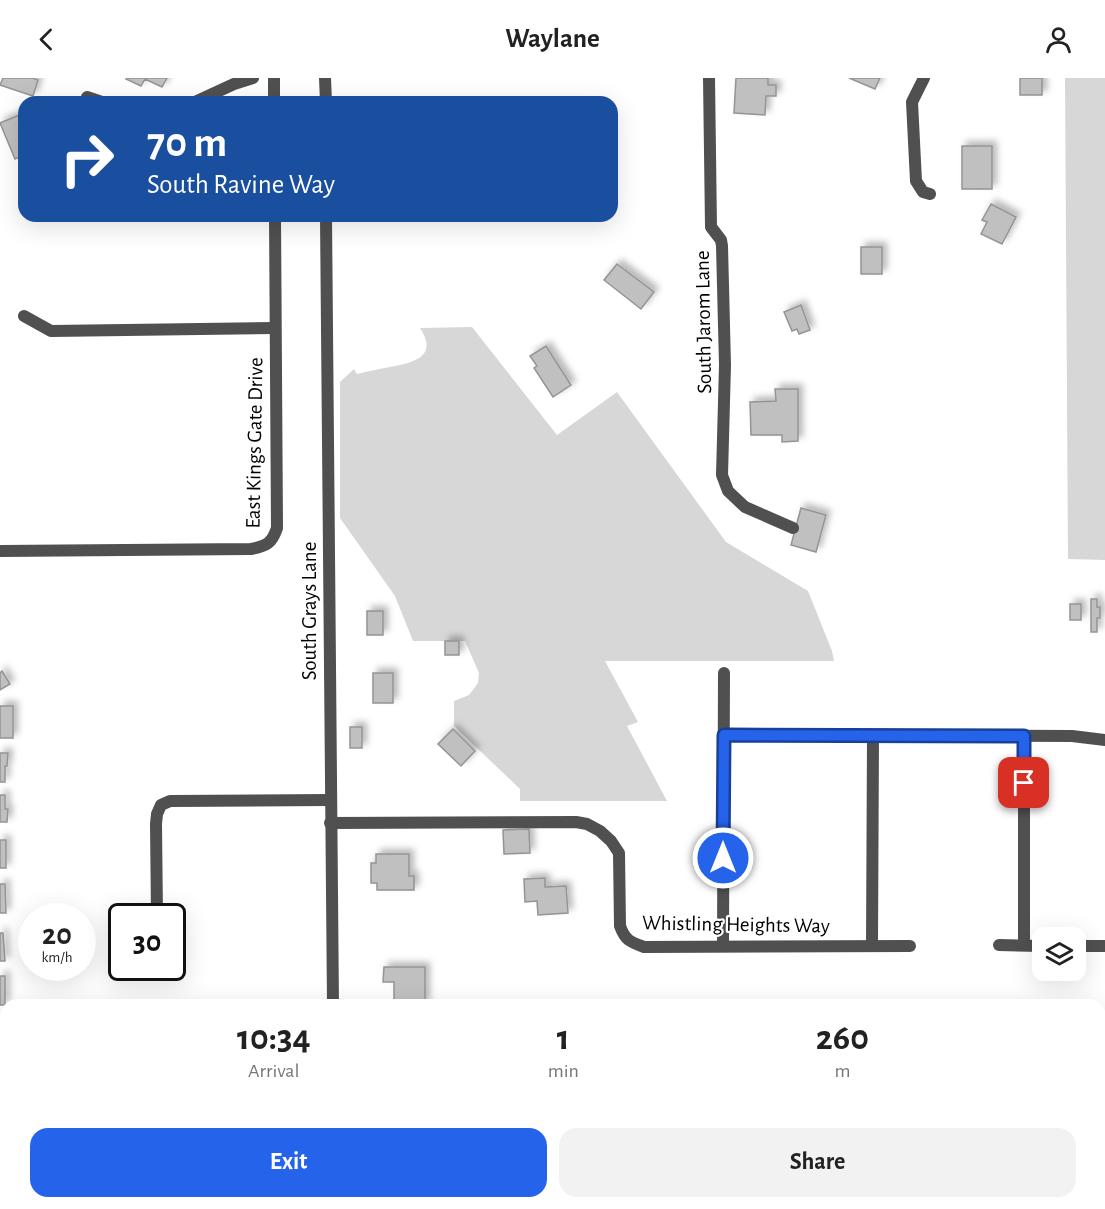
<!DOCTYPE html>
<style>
:root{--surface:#fff;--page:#f2f2f2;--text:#222;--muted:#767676;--accent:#2563eb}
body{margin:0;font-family:"Alegreya Sans",sans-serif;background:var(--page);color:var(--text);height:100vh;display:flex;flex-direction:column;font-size:22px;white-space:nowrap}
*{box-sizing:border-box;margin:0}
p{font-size:20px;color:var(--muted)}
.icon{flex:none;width:33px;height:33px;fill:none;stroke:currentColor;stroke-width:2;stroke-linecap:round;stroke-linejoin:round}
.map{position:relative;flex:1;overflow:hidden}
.drawer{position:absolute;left:0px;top:921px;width:1106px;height:210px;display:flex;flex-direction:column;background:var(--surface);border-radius:18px 18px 0 0;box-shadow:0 6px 24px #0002}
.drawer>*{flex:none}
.guide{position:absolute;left:18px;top:18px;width:600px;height:126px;border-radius:18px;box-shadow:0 6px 24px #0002;background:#1a4fa0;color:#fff;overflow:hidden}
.controls{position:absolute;left:1032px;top:849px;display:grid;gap:12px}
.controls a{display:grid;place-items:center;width:54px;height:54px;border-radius:12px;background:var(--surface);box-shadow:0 6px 24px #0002;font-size:30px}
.speed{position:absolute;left:18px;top:825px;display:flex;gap:12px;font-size:30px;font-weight:700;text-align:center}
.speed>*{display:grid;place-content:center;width:78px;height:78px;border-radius:50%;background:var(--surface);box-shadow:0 6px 24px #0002;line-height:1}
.speed small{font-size:15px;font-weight:400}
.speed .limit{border:3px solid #111;border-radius:9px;background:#fff;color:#111}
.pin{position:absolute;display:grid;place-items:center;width:51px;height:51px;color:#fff;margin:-26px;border-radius:12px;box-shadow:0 3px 9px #0006}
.me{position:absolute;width:66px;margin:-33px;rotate:0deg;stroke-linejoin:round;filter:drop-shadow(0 0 4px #0008)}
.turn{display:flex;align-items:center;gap:21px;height:126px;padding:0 30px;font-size:27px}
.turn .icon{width:78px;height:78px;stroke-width:2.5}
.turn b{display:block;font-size:42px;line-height:51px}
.eta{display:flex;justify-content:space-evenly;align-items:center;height:102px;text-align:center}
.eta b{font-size:36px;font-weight:600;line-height:42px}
.button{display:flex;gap:12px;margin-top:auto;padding:12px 30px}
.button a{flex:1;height:69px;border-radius:18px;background:var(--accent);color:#fff;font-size:24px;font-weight:600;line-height:69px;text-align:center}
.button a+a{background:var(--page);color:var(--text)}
header{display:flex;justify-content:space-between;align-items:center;height:78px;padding:0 30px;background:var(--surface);font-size:27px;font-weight:600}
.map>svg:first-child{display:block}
</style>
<header><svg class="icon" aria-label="back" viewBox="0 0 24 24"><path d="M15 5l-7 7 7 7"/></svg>Waylane<svg class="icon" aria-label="person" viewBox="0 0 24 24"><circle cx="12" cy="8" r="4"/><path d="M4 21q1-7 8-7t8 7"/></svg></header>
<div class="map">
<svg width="1105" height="1131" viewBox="0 0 1105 1131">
<defs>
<filter id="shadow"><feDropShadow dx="4.5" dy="-4.5" stdDeviation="3" flood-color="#0004"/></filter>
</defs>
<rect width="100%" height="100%" fill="#fff"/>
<!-- green -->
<g fill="#d7d7d7">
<path d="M1065 0H1105V482L1068 481Z"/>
<path d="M472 249 557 357 617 314 726 464 808 513 832 573 834 583H605L638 644 627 648 667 723H520V711L454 648V623L469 617 478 605 479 595 465 563H413L395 518 340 440V304L354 291 357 296C368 293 379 291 390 289 413 285 439 279 420 250Z"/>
</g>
<!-- building -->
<g fill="#c0c0c0" stroke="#949494" stroke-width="1.5" filter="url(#shadow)">
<path d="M3 0H32L38 2 33 18 0 7Z"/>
<path d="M127 0H167L162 9 145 1 141 8 126 1Z"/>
<path d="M736 0H768V7H776V18H766L765 37 734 35Z"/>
<path d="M849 0H880L875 11Z"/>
<rect x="1020" y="0" width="22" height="17"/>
<path d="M24 35V51L22 52 24 57V77L15 81 0 45Z"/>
<rect x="962" y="68" width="30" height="43"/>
<path d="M991 126 1016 139 1002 166 981 156 987 144 982 142Z"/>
<rect x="861" y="169" width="21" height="27"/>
<path d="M617 186 654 214 641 231 604 202Z"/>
<path d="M801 227 810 252 799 256 797 251 792 253 784 234Z"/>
<path d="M546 268 571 307 553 319 534 290 537 288 530 278Z"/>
<path d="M775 311H798V363L782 364V357H751L750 324 776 323Z"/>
<path d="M801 430 826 437 816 474 791 467Z"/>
<path d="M1091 521H1097V529H1100V540H1097V554H1091Z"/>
<rect x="1070" y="526" width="11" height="16"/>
<rect x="367" y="533" width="16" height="24"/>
<rect x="445" y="563" width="14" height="14"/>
<path d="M2 593 10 606 0 612V595Z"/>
<rect x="373" y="595" width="20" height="30"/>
<rect x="0" y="628" width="13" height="32"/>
<rect x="350" y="649" width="12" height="21"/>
<path d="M453 651 475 673 461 688 438 666Z"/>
<path d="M0 675H8L7 688H5V704H0Z"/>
<path d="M0 717H5V731H8L7 744H0Z"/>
<path d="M529 751 530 775 504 776 503 752Z"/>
<rect x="0" y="762" width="6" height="28"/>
<path d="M376 776H409V798H414V812H377V805H371V785H376Z"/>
<path d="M545 800V809L566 808 568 835 538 837 537 823 525 824 524 801Z"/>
<path d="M0 806H5L6 835H0Z"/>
<path d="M0 855H3L5 883H0Z"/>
<path d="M384 889H425V927H399V923H394V904H383Z"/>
<rect x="0" y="898" width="5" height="29"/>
<path d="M712 1125H734V1128L741 1129V1131H712Z"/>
<path d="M825 1125 822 1127 824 1131H806L802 1126Z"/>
<path d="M848 1125H876L873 1131H848L846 1130Z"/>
<rect x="947" y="1125" width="29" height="6"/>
</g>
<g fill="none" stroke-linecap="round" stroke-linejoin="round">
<!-- minor -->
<g stroke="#505050" stroke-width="12">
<path d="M274 0V24"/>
<path d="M709 0 711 149 721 162 722 168 725 287 722 397 728 413 745 429 793 450"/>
<path d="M924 0 912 24 916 103 923 114 930 116"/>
<path d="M87 19 102 24"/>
<path d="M195 24 234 6 253 0"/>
<path d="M24 238 51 253 275 250"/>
<path d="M0 473 251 471C267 468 272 465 277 450L275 138"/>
<path d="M724 657 1072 658 1105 662"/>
<path d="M330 745 576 744 587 746 600 753 611 763 619 775 620 848C625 862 630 864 644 869L910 868"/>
<path d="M157 838 156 746 157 736 161 727 170 723 330 722"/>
<path d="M999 867 1042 868"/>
<path d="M1024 867V658"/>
<path d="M723 868 724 595"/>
<path d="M872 868 873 658"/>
<path d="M1076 868H1105"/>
<path d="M0 1107 6 1109"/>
<path d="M615 1125 627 1131"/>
<path d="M682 1131 684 1125"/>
<path d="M1003 1131V1125"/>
</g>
<!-- tertiary -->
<g stroke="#505050" stroke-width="12">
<path d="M325 0 326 24"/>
<path d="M326 138 333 927"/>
<path d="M335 1125V1131"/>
</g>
</g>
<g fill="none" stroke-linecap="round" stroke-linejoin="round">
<defs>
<path id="route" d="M723 780 724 657 1024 658V705"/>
</defs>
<!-- route casing -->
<use href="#route" stroke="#184099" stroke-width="15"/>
<!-- route -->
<use href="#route" stroke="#2563eb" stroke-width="10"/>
</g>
<g text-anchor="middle" stroke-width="4.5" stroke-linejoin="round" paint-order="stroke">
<!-- street labels -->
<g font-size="21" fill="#000" stroke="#fff">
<text transform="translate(703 244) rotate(-91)" y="7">South Jarom Lane</text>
<text transform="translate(254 365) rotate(-89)" y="7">East Kings Gate Drive</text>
<text transform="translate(309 533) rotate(-90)" y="7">South Grays Lane</text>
<text transform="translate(736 846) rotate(1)" y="7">Whistling Heights Way</text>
</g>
</g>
</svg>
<div class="controls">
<a><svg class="icon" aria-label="layers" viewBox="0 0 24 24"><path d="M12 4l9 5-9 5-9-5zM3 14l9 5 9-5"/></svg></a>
</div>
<div class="speed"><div>20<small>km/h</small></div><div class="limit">30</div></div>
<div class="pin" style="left:1024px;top:705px;background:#d93025"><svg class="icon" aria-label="arrive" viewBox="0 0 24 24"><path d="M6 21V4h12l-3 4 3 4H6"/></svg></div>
<svg class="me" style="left:723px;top:780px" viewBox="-20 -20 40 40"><circle r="17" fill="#2563eb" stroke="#fff" stroke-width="3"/><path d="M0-11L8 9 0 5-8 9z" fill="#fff"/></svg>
<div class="guide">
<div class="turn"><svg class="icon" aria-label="right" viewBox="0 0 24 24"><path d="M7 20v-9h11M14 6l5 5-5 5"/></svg><div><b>70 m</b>South Ravine Way</div></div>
</div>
<section class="drawer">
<div class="eta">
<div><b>10:34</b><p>Arrival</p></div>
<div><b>1</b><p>min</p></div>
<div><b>260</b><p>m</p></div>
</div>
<div class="button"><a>Exit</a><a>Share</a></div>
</section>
</div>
